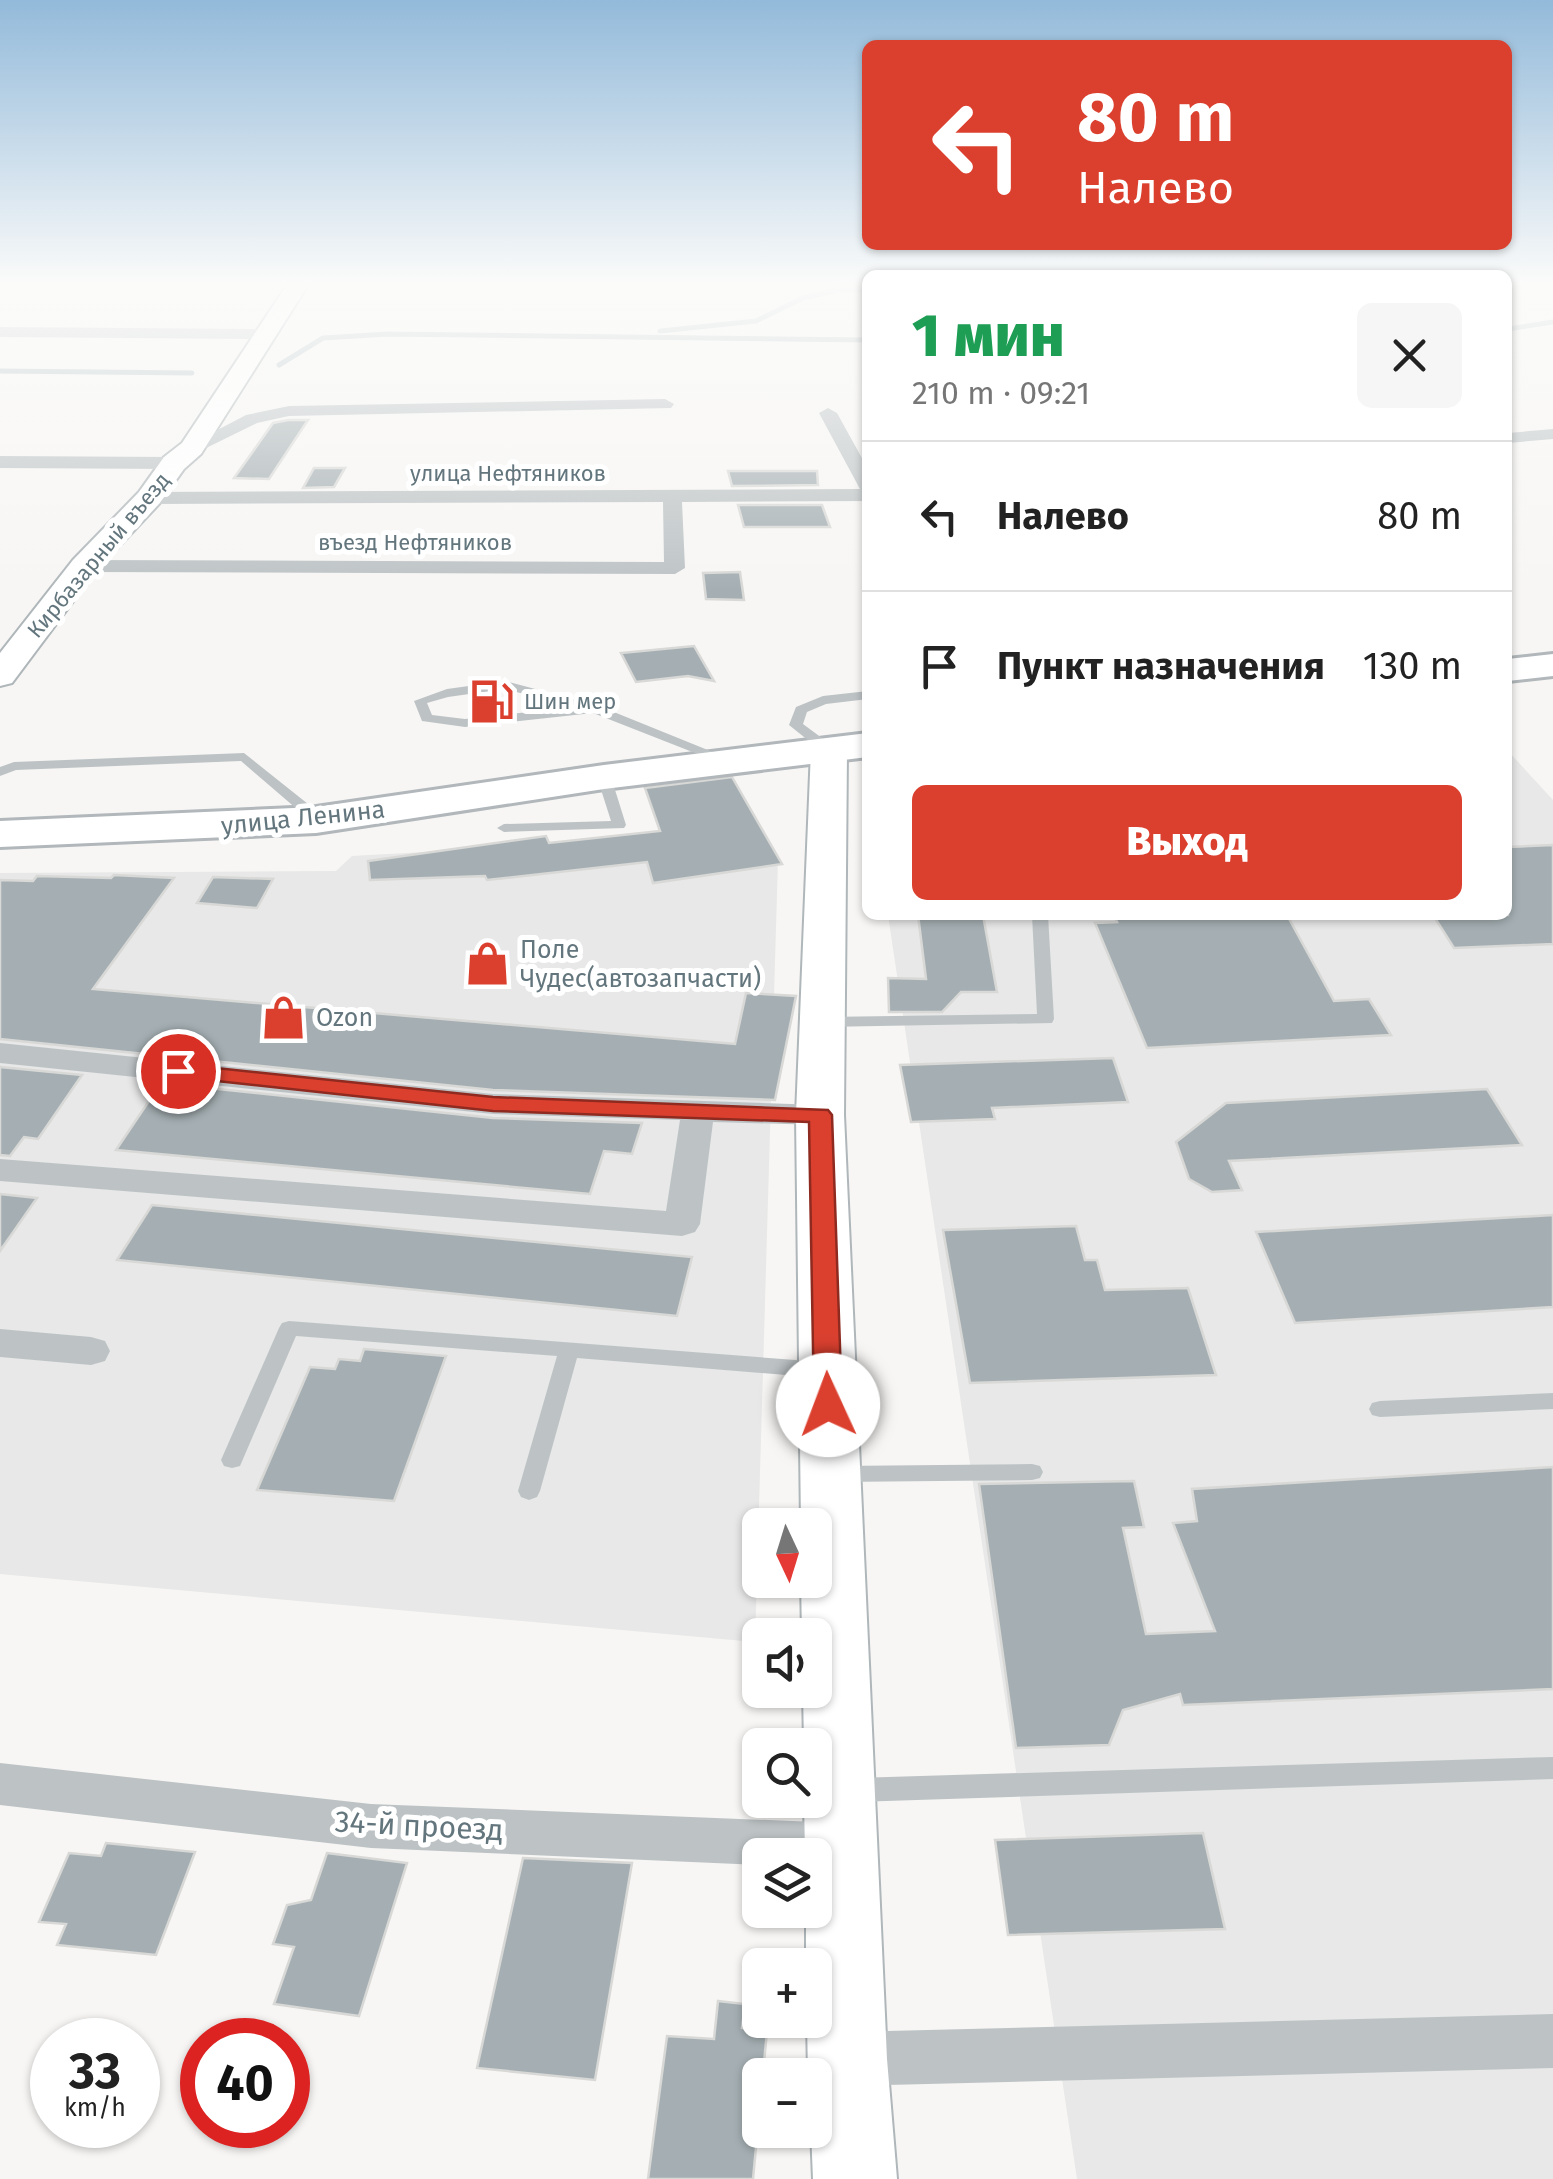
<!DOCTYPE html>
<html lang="ru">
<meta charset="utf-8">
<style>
:root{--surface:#fff;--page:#f6f6f6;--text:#222;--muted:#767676;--line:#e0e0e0;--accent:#db402f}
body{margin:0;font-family:"Fira Sans",sans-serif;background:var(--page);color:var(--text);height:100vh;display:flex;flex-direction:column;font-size:38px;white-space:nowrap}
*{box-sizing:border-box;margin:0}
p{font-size:32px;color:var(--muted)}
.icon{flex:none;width:55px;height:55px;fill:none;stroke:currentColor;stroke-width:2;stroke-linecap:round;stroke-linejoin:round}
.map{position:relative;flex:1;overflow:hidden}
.panel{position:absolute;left:862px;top:270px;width:650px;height:650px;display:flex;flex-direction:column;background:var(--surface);border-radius:15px;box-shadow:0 2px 8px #0004}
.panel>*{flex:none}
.guide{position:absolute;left:862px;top:40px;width:650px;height:210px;border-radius:15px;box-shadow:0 2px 8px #0004;background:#db402f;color:#fff;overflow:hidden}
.needle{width:65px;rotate:176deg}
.buttons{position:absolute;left:742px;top:1508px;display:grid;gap:20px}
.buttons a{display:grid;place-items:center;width:90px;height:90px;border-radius:15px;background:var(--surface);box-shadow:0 2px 8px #0004;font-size:50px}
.speed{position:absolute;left:30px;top:2018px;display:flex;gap:20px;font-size:50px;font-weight:700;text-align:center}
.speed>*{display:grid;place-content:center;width:130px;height:130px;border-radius:50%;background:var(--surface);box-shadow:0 2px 8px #0004;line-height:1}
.speed small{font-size:25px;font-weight:400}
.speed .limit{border:15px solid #d22;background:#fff;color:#111}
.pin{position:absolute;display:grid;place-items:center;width:85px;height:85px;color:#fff;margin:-42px;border:5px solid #fff;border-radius:50%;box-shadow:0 2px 10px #0007}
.me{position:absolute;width:110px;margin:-55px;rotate:358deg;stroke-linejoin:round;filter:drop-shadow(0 0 8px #0008)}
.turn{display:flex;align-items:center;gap:35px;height:210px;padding:0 50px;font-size:45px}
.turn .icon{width:130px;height:130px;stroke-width:2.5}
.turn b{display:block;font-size:70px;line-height:85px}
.round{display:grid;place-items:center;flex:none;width:105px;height:105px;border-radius:15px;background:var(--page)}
.overview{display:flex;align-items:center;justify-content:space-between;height:170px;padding:0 50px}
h1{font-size:60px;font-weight:800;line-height:75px;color:#1e9e55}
.cta{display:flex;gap:20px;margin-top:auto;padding:20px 50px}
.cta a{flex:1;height:115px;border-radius:15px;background:var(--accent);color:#fff;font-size:40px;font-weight:800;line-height:115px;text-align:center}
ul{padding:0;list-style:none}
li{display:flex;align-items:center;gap:30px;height:150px;padding:0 50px;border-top:2px solid var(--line)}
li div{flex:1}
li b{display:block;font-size:38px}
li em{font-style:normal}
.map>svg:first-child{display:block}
</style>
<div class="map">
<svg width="1553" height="2179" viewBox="0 0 1553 2179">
<rect width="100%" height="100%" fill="#f7f6f4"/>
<!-- built -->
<g fill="#e7e8e7">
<path d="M1508 751 1553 800V2179H1077L888 915H1508Z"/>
<path d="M717 836 778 859 755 1642 0 1574V873L336 871 352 856Z"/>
</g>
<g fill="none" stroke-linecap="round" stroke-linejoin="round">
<!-- stream -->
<g stroke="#b5c3c6" stroke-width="5">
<path d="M1508 329 1553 322"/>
<path d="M660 331 756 321 803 298 838 290H868"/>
<path d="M279 365 323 338 388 334 868 340"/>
<path d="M0 371 192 373"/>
</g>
</g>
<!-- building -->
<g fill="#a5afb3" stroke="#d8d8d6" stroke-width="2.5">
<path d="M288 420H308L269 479 234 478 273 423Z"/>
<path d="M314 468H345L334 487 303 488Z"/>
<path d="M728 471H817L818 485 732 486Z"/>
<path d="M738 505H822L830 527H744Z"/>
<path d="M740 572 744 600 706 599 703 573Z"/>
<path d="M694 646 714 681 688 676 636 682 621 653Z"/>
<path d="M732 777 782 864 653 883 647 862 487 880 485 876 370 880 368 861 546 836 549 843 660 831 645 788Z"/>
<path d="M1553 845V944L1454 948 1433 915H1508V847Z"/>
<path d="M114 875 174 878 93 989 735 1044 746 993 796 996 775 1100 493 1090 0 1039V880L33 881 37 876 111 878Z"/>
<path d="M213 877 273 879 257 908 197 903Z"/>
<path d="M918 915H983L997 992H961L942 1012H889L888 978 926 979Z"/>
<path d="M1114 915H1287L1334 1001 1369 999 1391 1035 1147 1048 1095 923 1117 922Z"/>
<path d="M1113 1058 1128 1102 992 1108 995 1119 911 1122 900 1065Z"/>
<path d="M0 1067 82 1075 38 1139 24 1137 10 1156 0 1155Z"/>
<path d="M161 1083 493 1118 642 1123 632 1154 604 1151 590 1194 116 1150Z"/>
<path d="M1487 1089 1522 1145 1229 1161 1242 1190 1212 1192 1189 1179 1176 1142 1226 1103Z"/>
<path d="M0 1194 37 1198 0 1251Z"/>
<path d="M152 1205 692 1257 677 1316 117 1260Z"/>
<path d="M1553 1215V1307L1295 1323 1256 1232Z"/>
<path d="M1076 1226 1085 1260H1097L1105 1290 1188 1288 1216 1375 970 1383 943 1230Z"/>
<path d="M364 1349 446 1356 394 1501 257 1490 310 1367 335 1369 339 1359 360 1361Z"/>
<path d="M1553 1467V1689L1183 1705 1180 1694 1123 1710 1109 1745 1016 1748 979 1484 1134 1481 1144 1527 1123 1528 1146 1634 1215 1631 1173 1523 1197 1521 1192 1489Z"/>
<path d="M1203 1833 1225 1929 1008 1935 995 1840Z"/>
<path d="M106 1843 195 1852 156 1955 57 1945 66 1924 39 1922 69 1853 101 1856Z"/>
<path d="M327 1853 407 1863 359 2016 274 2004 294 1947 273 1944 287 1905 311 1900Z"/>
<path d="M523 1858 632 1863 595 2080 477 2068Z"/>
<path d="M718 2001 745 2004 742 2028 767 2031 753 2179H648L667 2036 714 2039Z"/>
</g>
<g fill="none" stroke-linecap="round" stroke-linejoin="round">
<defs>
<g id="secondary">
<path d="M287 285H308L201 454 184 469 159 504 95 572 12 683 0 686V653L73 560 139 492 164 457 182 443Z"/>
<path d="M829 739 842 742 847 750 844 1115 887 2059 897 2179H813L811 2130H815V2075H808L807 2020H815V1965H806V1910H815V1855H805L804 1800H815V1745H804L803 1690H815V1635H802L801 1580H815V1525H801L796 1115 811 750 816 742Z"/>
</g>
<g id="primary">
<path d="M1553 654V676L1508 681V659Z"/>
<path d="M868 733V757L604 789 316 833 0 847V821L316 807 604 765Z"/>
</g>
</defs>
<!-- secondary casing -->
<use href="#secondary" stroke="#b0b7ba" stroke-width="4"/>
<!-- primary casing -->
<use href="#primary" stroke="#b1b7ba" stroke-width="6"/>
<!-- lane -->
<g fill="#bdc3c5" fill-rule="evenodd">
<path d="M505 681 599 706 735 761 733 764H723L593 713 465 727 422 721 414 701 447 689ZM505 689 573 707 465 719 432 715 427 703 448 697Z"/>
<path d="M868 691V699L826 704 807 712 803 724 834 747V753H824L789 725 796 707 823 696Z"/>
<path d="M244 753 308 804V810H298L241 761 16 770 0 776V767L14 762Z"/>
<path d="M604 773 611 777 626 825 624 828 504 832 497 828 504 824 611 821 597 777Z"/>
<path d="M1032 915H1048L1054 1019 1052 1023 823 1027 815 1022 823 1017 1037 1014Z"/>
<path d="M289 1321 822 1362 829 1365 832 1370 829 1375 822 1378 577 1358 540 1491 537 1497 529 1500 521 1497 518 1491 557 1356 296 1336 240 1466 232 1468 224 1466 221 1460 279 1328 282 1323Z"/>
<path d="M1553 1393V1409L1380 1417 1372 1415 1369 1409 1372 1403 1380 1401Z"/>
<path d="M1032 1464 1040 1466 1043 1472 1040 1478 1032 1480 837 1482 829 1480 826 1474 829 1468 837 1466Z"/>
<path d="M1553 1757V1779L855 1802 846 1798 842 1790 846 1782 855 1778Z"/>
</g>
<!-- street -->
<g fill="#bdc3c5" fill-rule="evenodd">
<path d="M0 327 267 329 275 334 267 339 0 337Z"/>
<path d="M665 399 674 404 671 408 289 416 257 423 198 452 192 453 183 448 246 415 289 406Z"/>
<path d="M828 408 837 413 868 469V501L682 502 685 568 675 574 84 572 74 566 84 560 664 562 663 502 149 504 139 498 149 492 860 489 819 413Z"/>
<path d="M1553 429V439L1508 443V433Z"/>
<path d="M0 456 174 457 183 463 174 469 0 468Z"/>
<path d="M0 1043 493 1094 820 1105 832 1108 837 1115 832 1122 820 1125 713 1122 700 1224 695 1232 682 1236 0 1181V1159L666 1211 680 1120 493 1114 0 1063Z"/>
<path d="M0 1329 91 1337 105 1341 110 1351 105 1361 91 1365 0 1357Z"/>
<path d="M0 1763 371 1804 841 1823 858 1830 866 1846 858 1862 841 1869 815 1868V1855H760V1865L371 1848 0 1805Z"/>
<path d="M1553 2014V2068L847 2086 828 2078 820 2059 828 2040 847 2032Z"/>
</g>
<!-- secondary -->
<use href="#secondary" fill="#fff" fill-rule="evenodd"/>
<!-- primary -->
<use href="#primary" fill="#fff" fill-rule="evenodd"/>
</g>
<!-- sky -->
<linearGradient id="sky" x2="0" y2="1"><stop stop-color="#93bada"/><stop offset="0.48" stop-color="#fbfbfa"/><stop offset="1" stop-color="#fbfbfa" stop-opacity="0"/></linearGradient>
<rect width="1553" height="591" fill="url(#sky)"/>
<!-- route -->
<path fill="#db402f" stroke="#8e2a1f" stroke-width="2.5" d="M178 1064 493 1097 828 1110 832 1115 842 1405 838 1412H818L814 1405 809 1122 493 1111 171 1076 167 1071Z"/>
<!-- icons -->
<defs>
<symbol id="fuel-bare" viewBox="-9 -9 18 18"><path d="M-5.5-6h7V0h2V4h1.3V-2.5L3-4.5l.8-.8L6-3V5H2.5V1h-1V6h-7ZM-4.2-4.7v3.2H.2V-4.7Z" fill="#db402f" stroke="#fff" stroke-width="2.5" paint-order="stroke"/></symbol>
<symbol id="shop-bare" viewBox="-9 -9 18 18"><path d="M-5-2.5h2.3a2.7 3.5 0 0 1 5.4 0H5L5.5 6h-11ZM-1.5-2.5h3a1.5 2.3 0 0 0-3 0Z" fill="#db402f" stroke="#fff" stroke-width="2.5" paint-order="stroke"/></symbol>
</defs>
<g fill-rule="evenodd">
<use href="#fuel-bare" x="460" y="670" width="63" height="63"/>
<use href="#shop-bare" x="456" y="932" width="63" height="63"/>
<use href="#shop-bare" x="252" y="986" width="63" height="63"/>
</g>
<g text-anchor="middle" stroke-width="10" stroke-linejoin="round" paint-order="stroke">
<!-- far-street labels -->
<g font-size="22" fill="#63767d" stroke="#fff">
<text x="508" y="481">улица Нефтяников</text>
<text x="415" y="550">въезд Нефтяников</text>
<text transform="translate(98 555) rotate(-50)" y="8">Кирбазарный въезд</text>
</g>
<!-- far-poi labels -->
<g font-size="22" fill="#63767d" stroke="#fff" text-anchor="start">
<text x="524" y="709">Шин мер</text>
</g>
<!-- street labels -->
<g font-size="25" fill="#63767d" stroke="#fff">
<text transform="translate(303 817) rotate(-6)" y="9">улица Ленина</text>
</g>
<!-- poi labels -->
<g font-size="25" fill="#63767d" stroke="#fff" text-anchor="start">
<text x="520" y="958">Поле<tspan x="520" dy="29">Чудес(автозапчасти)</tspan></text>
<text x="316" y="1026">Ozon</text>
</g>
<!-- near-street labels -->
<g font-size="30" fill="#63767d" stroke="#fff">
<text transform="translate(419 1826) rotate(3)" y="10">34-й проезд</text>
</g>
</g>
</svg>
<div class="buttons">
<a><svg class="needle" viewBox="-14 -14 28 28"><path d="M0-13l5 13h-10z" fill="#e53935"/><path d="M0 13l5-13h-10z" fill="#767676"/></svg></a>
<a><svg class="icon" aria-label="sound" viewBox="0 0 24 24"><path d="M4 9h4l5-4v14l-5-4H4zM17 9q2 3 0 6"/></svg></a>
<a><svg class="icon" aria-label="search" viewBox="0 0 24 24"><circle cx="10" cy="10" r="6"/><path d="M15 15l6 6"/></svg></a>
<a><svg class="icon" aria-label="layers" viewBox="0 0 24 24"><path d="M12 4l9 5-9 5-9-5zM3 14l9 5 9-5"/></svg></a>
<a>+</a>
<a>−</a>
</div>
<div class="speed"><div>33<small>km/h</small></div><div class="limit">40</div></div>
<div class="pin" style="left:178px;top:1071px;background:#d93025"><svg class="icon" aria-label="arrive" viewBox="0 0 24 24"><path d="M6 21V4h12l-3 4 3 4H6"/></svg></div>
<svg class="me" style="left:828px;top:1405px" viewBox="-20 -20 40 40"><circle r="19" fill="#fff"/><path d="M0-13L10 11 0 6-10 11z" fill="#db402f"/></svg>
<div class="guide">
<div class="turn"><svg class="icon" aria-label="left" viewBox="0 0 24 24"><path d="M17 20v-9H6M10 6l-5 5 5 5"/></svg><div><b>80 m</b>Налево</div></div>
</div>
<section class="panel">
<div class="overview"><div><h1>1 мин</h1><p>210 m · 09:21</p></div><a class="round"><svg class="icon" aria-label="close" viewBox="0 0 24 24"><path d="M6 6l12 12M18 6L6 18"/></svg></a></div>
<ul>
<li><svg class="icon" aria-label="left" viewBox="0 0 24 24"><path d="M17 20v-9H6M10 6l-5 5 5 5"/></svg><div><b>Налево</b></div><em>80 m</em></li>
<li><svg class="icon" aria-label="arrive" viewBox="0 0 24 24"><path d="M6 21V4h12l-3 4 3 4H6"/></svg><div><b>Пункт назначения</b></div><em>130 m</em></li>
</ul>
<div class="cta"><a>Выход</a></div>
</section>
</div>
